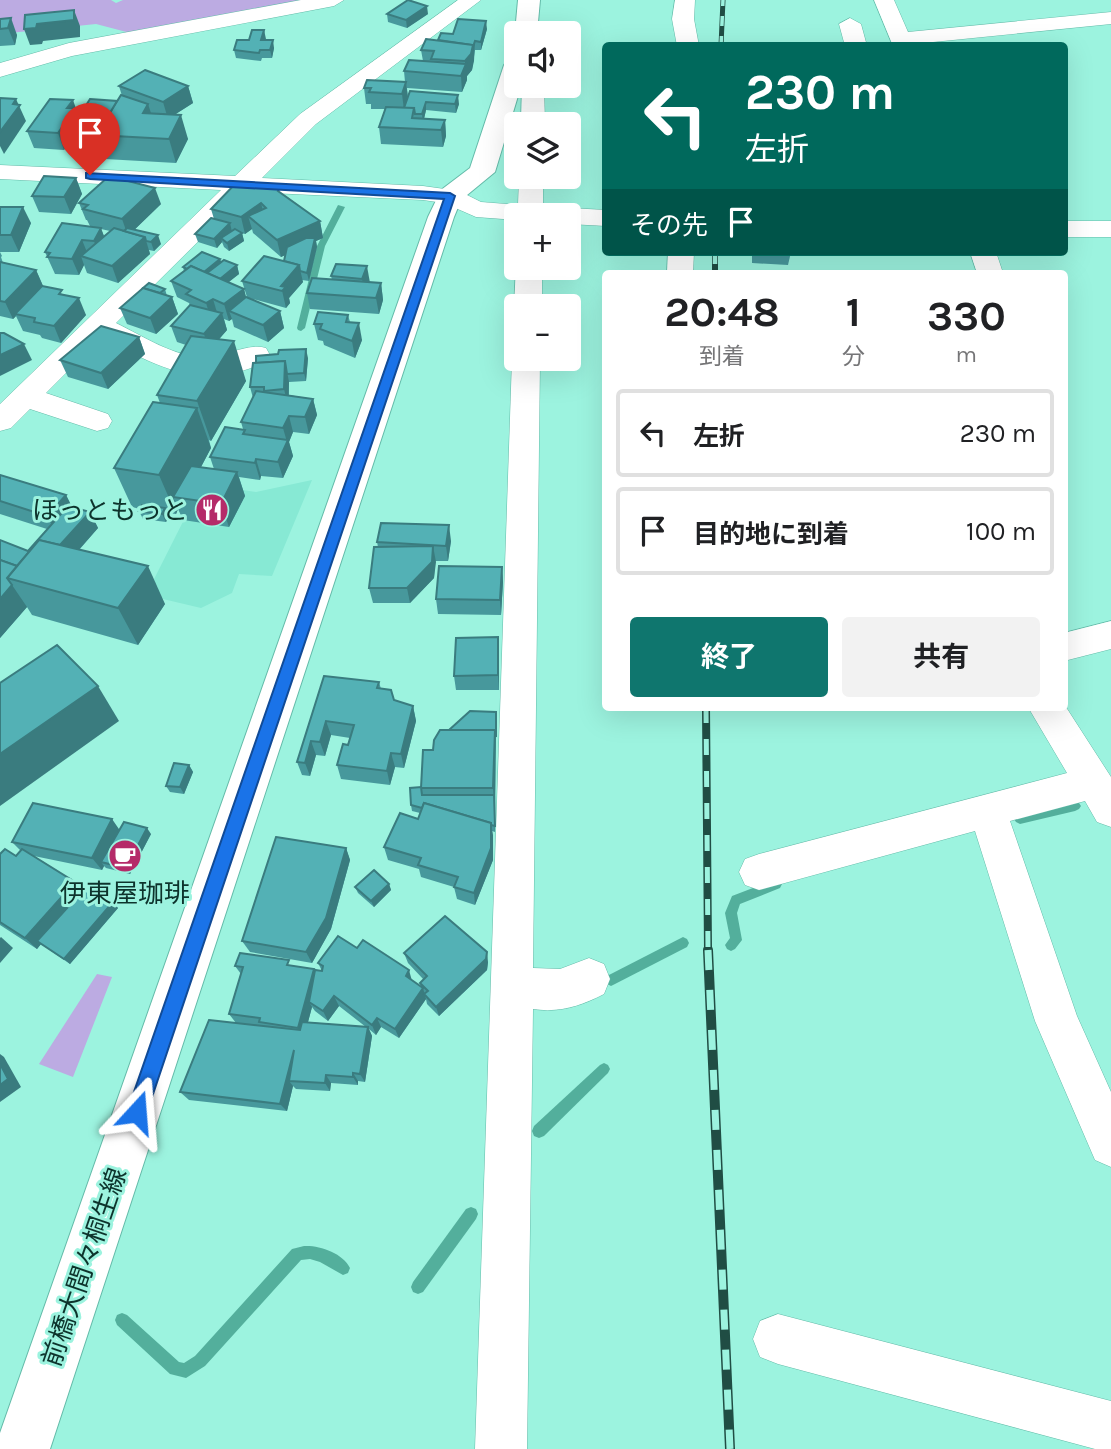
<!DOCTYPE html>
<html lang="ja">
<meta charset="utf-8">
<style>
:root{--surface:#fff;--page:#f2f2f2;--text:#202124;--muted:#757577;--line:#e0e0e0;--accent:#0f766e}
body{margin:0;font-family:Karla,"Noto Sans JP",sans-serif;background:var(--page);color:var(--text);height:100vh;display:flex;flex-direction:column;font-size:26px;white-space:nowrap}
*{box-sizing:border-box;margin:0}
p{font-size:23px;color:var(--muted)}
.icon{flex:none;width:38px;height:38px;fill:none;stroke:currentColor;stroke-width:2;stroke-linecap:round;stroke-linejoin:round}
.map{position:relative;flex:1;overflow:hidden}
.details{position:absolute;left:602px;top:270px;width:466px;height:441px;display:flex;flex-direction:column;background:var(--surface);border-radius:7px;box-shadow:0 7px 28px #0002}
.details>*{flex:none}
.hud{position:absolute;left:602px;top:42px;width:466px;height:214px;border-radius:7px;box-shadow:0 7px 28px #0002;background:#00695c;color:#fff;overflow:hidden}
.buttons{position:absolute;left:504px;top:21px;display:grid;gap:14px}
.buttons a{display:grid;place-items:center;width:77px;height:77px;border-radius:7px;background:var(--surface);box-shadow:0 7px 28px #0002;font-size:35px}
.pin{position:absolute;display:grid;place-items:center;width:60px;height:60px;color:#fff;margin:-72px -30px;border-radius:50% 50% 50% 0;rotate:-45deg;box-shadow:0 0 7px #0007}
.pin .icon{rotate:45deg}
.me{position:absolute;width:77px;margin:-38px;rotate:19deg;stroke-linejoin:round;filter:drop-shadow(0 0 5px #0008)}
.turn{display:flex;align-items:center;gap:24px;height:147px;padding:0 28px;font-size:32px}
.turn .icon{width:91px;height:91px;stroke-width:2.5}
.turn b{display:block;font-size:49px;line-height:60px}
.then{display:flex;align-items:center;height:66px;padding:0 28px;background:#0003;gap:14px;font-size:26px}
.eta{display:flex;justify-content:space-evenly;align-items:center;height:119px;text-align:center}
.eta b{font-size:42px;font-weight:700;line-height:49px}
.button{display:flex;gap:14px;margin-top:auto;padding:14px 28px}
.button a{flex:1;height:80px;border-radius:7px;background:var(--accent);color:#fff;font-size:28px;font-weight:700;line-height:80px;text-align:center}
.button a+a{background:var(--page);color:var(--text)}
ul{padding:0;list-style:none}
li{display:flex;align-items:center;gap:21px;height:88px;margin:0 14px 10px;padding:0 14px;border:4px solid var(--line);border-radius:7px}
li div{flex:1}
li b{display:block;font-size:26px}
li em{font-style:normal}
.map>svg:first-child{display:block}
</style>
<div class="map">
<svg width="1111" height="1449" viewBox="0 0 1111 1449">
<rect width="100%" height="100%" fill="#9cf3df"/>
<!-- built -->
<path fill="#87e9d4" d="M312 480 272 576 239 574 232 593 201 608 146 595 202 484 256 492Z"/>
<!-- green -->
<g fill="#bcabe2">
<path d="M0 0H111L116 3 123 0H322L138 35 96 24 0 34Z"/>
<path d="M97 974 112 977 73 1077 39 1064Z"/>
</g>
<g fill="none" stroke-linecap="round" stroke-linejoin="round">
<!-- stream -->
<g fill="#53af9c" fill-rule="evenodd">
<path d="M338 205 345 207 325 246 305 328 301 331 298 330 297 328 317 246Z"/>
<path d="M1075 801 1079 803 1081 806 1079 809 1075 811 1020 824 1016 822 1014 819 1016 816 1020 814Z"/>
<path d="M776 879 780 880 782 884 780 888 740 904 737 913 742 940 735 949 731 951 727 949 725 945 730 938 725 913 732 896Z"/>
<path d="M683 937 687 939 689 943 687 947 615 984 611 986 607 984 605 980 607 976Z"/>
<path d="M604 1063 608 1065 610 1069 608 1073 544 1136 539 1138 534 1136 532 1131 534 1126 600 1065Z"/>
<path d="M471 1207 476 1209 478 1214 476 1219 423 1292 418 1294 413 1292 411 1287 413 1282 466 1209Z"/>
<path d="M304 1246C319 1245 343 1253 350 1268L348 1273 343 1275 320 1262 310 1259 301 1260 205 1366 186 1378 170 1374 117 1325 115 1320 117 1315 122 1313 127 1315 179 1362 184 1363 195 1356 292 1249Z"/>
</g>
<defs>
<g id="minor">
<path d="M301 0H344L334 6 72 56 0 77V63L69 43Z"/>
<path d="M458 0H481L316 124 262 178 423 186 459 191 481 202 518 205 519 177H543V207L555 210 558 214 569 208 606 210V226L569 224V215H516V220L476 217 444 203 423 200 248 192 116 323C145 337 175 358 207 357 227 356 248 343 266 348L270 355 266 362C199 392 161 367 101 338L46 393 108 414 112 421 108 428 97 431 30 409 11 428 0 431V404L221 190 0 179V165L235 176 300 114Z"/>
<path d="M675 0H695L694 19 699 46H677L672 19Z"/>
<path d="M874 0H894L908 32 1111 12V24L893 46Z"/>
<path d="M850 18 861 24 867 46H845L839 24Z"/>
<path d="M522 86H544L545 124H521Z"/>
<rect x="1064" y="221" width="47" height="16"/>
<path d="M668 252H694L693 273H667Z"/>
<path d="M970 252H996L1003 273H977Z"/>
<path d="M516 267 542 268V306H516V309L514 306Z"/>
<path d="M516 352V359H540L533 968 560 969 589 958 604 964 610 979 604 994C581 1006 559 1013 533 1009L527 1449H475L512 359Z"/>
<path d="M1111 621V649L1064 661V633Z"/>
<path d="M1064 704 1111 777V827L1097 822 1085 801 1010 821 1077 1016 1111 1092V1167L1095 1160 1035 1021 975 831 759 890 745 885 739 872 745 859 759 854 1067 773 1028 707H1064Z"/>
<path d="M778 1314 1111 1401V1449H1095L778 1364 760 1357 753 1339 760 1321Z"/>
</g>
<g id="major">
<path d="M518 0H540L537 33H515Z"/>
<path d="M516 58V86H521L495 172 461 200 454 217 50 1449H0V1433L428 217 441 190 470 168 504 65 508 60Z"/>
</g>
</defs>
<!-- minor casing -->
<use href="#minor" stroke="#64bba9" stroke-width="1"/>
<!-- major casing -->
<use href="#major" stroke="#64bba9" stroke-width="2"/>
<!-- minor -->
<use href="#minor" fill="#fff" fill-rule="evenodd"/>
<!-- major -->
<use href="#major" fill="#fff" fill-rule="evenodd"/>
<defs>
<path id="rail-far3" d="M721 46 723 0"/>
<path id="rail-far2" d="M715 252V273"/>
<path id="rail-far1" d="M706 707 708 951"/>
<path id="rail" d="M708 950 730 1449"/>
</defs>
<!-- rail-far3 casing -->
<use href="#rail-far3" stroke="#204d44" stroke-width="5"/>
<!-- rail-far2 casing -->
<use href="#rail-far2" stroke="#204d44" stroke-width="6"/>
<!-- rail-far1 casing -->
<use href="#rail-far1" stroke="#204d44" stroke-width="8"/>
<!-- rail casing -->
<use href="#rail" stroke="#204d44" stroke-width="10"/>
<!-- rail-far3 -->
<use href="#rail-far3" stroke="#9cf3df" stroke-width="3.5" stroke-dasharray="10" stroke-linecap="butt"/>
<!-- rail-far2 -->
<use href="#rail-far2" stroke="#9cf3df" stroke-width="4.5" stroke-dasharray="12" stroke-linecap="butt"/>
<!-- rail-far1 -->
<use href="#rail-far1" stroke="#9cf3df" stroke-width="5" stroke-dasharray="16" stroke-linecap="butt"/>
<!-- rail -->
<use href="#rail" stroke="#9cf3df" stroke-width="7" stroke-dasharray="20" stroke-linecap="butt"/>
</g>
<!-- wall -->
<g fill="#47989c" fill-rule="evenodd">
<path d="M387 14H428L407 28 388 22Z"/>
<path d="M0 19 17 35 15 45 0 46Z"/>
<path d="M487 29 481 50H475L472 70 467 76V80L462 92 407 88 408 98 459 104 456 113 426 110 424 119 445 120 446 136 443 147 381 144 379 127 385 109H371V104H366L364 88 405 82 404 71 423 61 421 50 453 34Z"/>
<path d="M264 30 265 40 274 48 272 58H262L261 61 236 58 234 50Z"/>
<path d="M119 86H188L193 103 174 115 188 139 176 163 105 159 100 144 79 143 75 133 64 150 34 148 27 131 79 116 117 101 122 96Z"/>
<path d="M76 178 82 194 71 214 39 212 32 196Z"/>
<path d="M283 194 320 221 323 238 316 241 317 247 309 281 302 280 303 282 289 298 290 303 286 308 249 298 280 311 284 328 268 342 234 327 232 319 229 321 224 319 227 330 219 339 246 381 211 441 209 440 211 448 201 467 214 469 210 457 243 429 241 422 253 398 250 387 308 358 306 381 289 382V395L313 399 317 415 309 434 293 432 289 442 293 456 283 478 261 476 260 480 239 477 245 496 229 527 183 520 178 509 176 514 167 513 169 516 166 522 143 519 139 511 140 509 132 507 114 468 160 403 157 395 186 345 177 342 171 326 190 305 189 303 177 297 171 281 184 271 183 267 220 259 221 262 237 265 239 274 228 282 244 289 246 297H247L242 281 284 261 285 255 281 257 253 233 252 229 245 234 242 233 244 241 229 251 224 247 222 242 217 248 198 242 195 234 214 219 211 209Z"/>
<path d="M79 203 161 204 135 229 161 244 154 251 149 250 150 254 118 283 87 273 84 265 79 275 55 274 45 252 98 228 90 226 87 220H86ZM101 229 110 231 104 236Z"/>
<path d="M0 207 31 223 19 252H0L2 256 1 257 3 263 36 270 43 286 65 295 86 315 61 343 42 338 40 335 23 331 16 316 13 319 0 316Z"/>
<path d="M752 252H791L788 265 752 263Z"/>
<path d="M336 264 370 283H381L383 300 379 314 310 309 307 293 332 280 331 276Z"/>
<path d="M165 289 167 296 172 297 178 314 156 334 127 324 120 308Z"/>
<path d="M348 315 350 322 362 340 355 358 324 345 323 341 318 340 314 324Z"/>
<path d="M139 337 145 354 108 389 68 377 60 360Z"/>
<path d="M0 475 66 495 72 507 90 512 98 528 79 550 165 604 138 645 32 615 27 607 0 638V540L28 551 47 529 0 514Z"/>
<path d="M451 541 448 561H435L434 578 410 603H373L369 588 378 547 377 542Z"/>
<path d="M502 567 503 582 501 615 438 614 436 599Z"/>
<path d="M498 637 499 652V690H456L454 676Z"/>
<path d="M324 676 379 682 381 689 394 700 413 706 416 721 404 768 395 767 390 785 341 779 337 765 348 745 350 738 331 735 325 756 316 755 310 776 302 775 297 762Z"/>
<path d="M496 719 495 832 492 831 493 860 475 905 457 899 454 887 421 877 419 869 388 860 384 847 418 819 420 813 412 811 411 805 421 787 433 750 449 730Z"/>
<path d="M189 765 193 772 184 794 170 792 166 786Z"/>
<path d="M119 830 151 834 130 874 106 868 104 866 102 870 34 856 75 882 83 890 118 908 70 964 41 944 37 949 0 925V854L16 856 21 851 12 842Z"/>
<path d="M346 848 350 860 331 929 312 963 250 952 242 941Z"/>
<path d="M389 884 391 890 374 907 358 893 355 887Z"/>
<path d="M357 948 421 987 420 983 424 980 408 963 404 953 488 962 487 970 439 1016 427 1004 426 999 399 1038 381 1027 376 1035 369 1029 372 1036 365 1082 358 1081V1085L331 1083 330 1091 296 1089 293 1086 287 1111 189 1100 180 1092 236 1023 229 1014 241 974 235 966H292L314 969 315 971H322L318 963ZM339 1006 366 1027 308 1022 312 1007 315 1011 328 1021Z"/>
</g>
<!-- shaded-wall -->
<g fill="#3a7c7f">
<path d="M427 6 428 14 407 28 406 20Z"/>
<path d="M74 10 80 26V37L43 41 42 44 30 45 24 29Z"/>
<path d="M11 18 17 35 15 45 8 28Z"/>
<path d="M486 21 487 29 481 50V42Z"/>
<path d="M264 30 266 39 263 48 261 40Z"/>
<path d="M273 40 274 48 272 58 270 50Z"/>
<path d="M475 41 474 61 472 70 467 76V80L462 92 461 76 465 67V61Z"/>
<path d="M406 82 408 99 404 110 402 94Z"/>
<path d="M188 86 193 103 168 119 163 102Z"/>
<path d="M458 95 459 104 456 113 455 104Z"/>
<path d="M16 99 26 121 4 154 0 146V132L13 104Z"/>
<path d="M73 100 79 117 73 126 75 133 64 150 58 133 67 108Z"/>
<path d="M426 102V110L423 123 422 114Z"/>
<path d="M148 104 156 128 143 113Z"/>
<path d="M181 115 188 139 176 163 169 139Z"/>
<path d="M445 120 446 136 443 147 441 130Z"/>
<path d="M76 178 82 194 71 214 64 197Z"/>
<path d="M155 188 161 204 128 236 122 219Z"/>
<path d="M261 203 265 219 248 216 252 229 245 234 241 217Z"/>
<path d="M23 207 31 223 19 252 11 235Z"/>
<path d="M320 221 323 238 316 241 317 247 309 281 307 273 314 242 281 257 277 240Z"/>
<path d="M230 223 232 232 221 238 222 242 217 248 214 239Z"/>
<path d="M101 228 107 245 100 258 94 241Z"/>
<path d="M242 233 244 241 229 251 227 243Z"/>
<path d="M158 235 161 244 154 251 151 242Z"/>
<path d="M145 237 150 254 118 283 112 266Z"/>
<path d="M82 240 89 257 81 256 84 265 79 275 72 259Z"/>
<path d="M220 259 223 267 201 274Z"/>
<path d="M237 265 239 274 219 290 217 281Z"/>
<path d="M299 265 303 282 289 298 290 303 286 308 281 286Z"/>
<path d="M367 266 370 283 365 296 362 279Z"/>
<path d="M36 270 43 286 15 314 16 316 13 319 5 302Z"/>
<path d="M381 283 383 300 379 314 376 298Z"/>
<path d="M244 289 248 306 229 311 232 319 229 321 224 304Z"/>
<path d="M172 297 178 314 156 334 150 318Z"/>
<path d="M79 298 86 315 61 343 54 326Z"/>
<path d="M213 299 218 316 211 319 206 303Z"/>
<path d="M280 311 284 328 268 342 263 325Z"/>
<path d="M222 313 227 330 209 351 204 334Z"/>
<path d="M359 323 362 340 355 358 352 341Z"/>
<path d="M139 337 145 354 108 389 101 373Z"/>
<path d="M234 341 246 381 211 441 197 401Z"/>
<path d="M24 344 32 360 0 376V355Z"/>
<path d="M306 349 308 358 306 381 304 373Z"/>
<path d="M285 361 289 382 288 406 284 389Z"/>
<path d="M313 399 317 415 309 434 305 417Z"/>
<path d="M197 408 211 448 184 499 173 497 178 509 176 514 159 475Z"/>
<path d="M289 416 293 432 289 442 293 456 283 478 278 462 287 442 283 428Z"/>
<path d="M256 459 261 476 260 480 255 463Z"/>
<path d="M237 472 245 496 229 527 221 504Z"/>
<path d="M66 495 74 511 56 532 47 516Z"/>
<path d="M165 508 169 516 166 522 162 514Z"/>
<path d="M90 512 98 528 45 588 36 572Z"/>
<path d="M449 525 451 541 448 561 446 546Z"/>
<path d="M433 546 436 562 434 578 410 603 407 588Z"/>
<path d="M148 566 165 604 138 645 118 608Z"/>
<path d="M502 567 503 582 501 615 500 600Z"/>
<path d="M12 585 27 607 0 638V599Z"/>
<path d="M498 637 499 652V690L498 675Z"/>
<path d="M98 686 119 721 0 806V754Z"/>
<path d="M413 706 416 721 404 768 401 754Z"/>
<path d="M496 719 495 801V832L493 788Z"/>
<path d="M326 721 331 735 325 756 320 742Z"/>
<path d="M311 741 316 755 310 776 305 763Z"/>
<path d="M391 753 395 767 390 785 387 771Z"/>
<path d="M189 765 193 772 184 794 180 787Z"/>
<path d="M112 819 121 832 101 862 104 866 102 870 92 858Z"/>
<path d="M491 823 493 835V860L475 905 474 893Z"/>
<path d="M147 828 151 834 130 874 126 868Z"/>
<path d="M346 848 350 860 331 929 312 963 306 952Z"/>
<path d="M75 882 86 893 37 941 41 944 37 949 25 938Z"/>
<path d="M389 884 391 890 374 907 371 901Z"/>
<path d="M113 902 118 908 70 964 64 959Z"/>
<path d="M1 937 13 948 0 963V938Z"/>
<path d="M487 952 488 962 487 970 439 1016 436 1007Z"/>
<path d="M314 969 320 980 309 1002 312 1007 304 1037 298 1028Z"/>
<path d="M409 970 412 981 406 976Z"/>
<path d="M423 988 426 999 399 1038 395 1029Z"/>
<path d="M334 996 339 1006 328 1021 323 1011Z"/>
<path d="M377 1018 381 1027 376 1035 372 1025Z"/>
<path d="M368 1027 372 1036 365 1082 360 1074Z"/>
<path d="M294 1050 289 1081 293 1086 287 1111 280 1104Z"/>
<path d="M0 1054 4 1057 21 1087 0 1102Z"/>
<path d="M353 1073 358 1081V1085L353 1077Z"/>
<path d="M326 1075 331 1083 330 1091 325 1083Z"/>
</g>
<!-- building -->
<g fill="#53b1b5" stroke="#3a7c7f" stroke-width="2">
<path d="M408 0 427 6 406 20 387 14Z"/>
<path d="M74 10V20L37 24 36 28 24 29 25 15Z"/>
<path d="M11 18 8 28 0 29V19Z"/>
<path d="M458 19 486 21 481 42 475 41 473 47V45L438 40 441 33 453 34Z"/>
<path d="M252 30H264L261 40H273L270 50H260L259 53 234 50 237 40H249Z"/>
<path d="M426 39 473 45 471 54 465 61 431 59 434 51 421 50Z"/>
<path d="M409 60 466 64 461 76 404 71Z"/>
<path d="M145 70 188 86 163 102 119 86Z"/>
<path d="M367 80 406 82 402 94 369 92 371 88H364Z"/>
<path d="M410 91 458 95 455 104 426 102 422 114H415L414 108H404Z"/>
<path d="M121 95 148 104 143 113 181 115 169 139 96 135Z"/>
<path d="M0 98 16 99 13 104 20 105 0 132Z"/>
<path d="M50 99 73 100 67 108H75L58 133 27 131Z"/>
<path d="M90 99 117 101 101 128 73 126Z"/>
<path d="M386 107 414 108 412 118 445 120 441 130 379 127Z"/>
<path d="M44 176 76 178 64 197 32 196Z"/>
<path d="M109 176 155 188 122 219 83 209 88 205 79 203Z"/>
<path d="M236 183 281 187 278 191 320 221 277 240 248 216 266 208 261 203 241 217 211 209Z"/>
<path d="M0 207H23L11 235H0Z"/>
<path d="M211 218 230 223 214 239 195 234Z"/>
<path d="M62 223 101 228 94 241 82 240 72 259 47 257 50 253 45 252Z"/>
<path d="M114 228 145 237 112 266 81 256Z"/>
<path d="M127 228 158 235 151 242 146 241 145 237 124 231Z"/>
<path d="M235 229 242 233 227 243 221 238Z"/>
<path d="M306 238H315L307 273 300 271 299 265 284 261 287 247Z"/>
<path d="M202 252 220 259 204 272 191 266 187 269 183 267Z"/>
<path d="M264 256 299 265 281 286 286 287 282 291 242 281Z"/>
<path d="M224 260 237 265 220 279 207 273Z"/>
<path d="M0 262 36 270 5 302 0 301Z"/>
<path d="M336 264 367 266 362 279 331 276Z"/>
<path d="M191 266 244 289 224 304 213 299 206 303 186 294 191 290 171 281Z"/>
<path d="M312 278 381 283 376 298 307 293Z"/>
<path d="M149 283 165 289 160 293 143 288Z"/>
<path d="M42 286 62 290 59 294 79 298 54 326 34 322 35 318 15 314Z"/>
<path d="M143 288 172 297 150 318 120 308Z"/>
<path d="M246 297 280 311 263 325 229 311Z"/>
<path d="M190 305 222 313 204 334 171 326Z"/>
<path d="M318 312 348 315 346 322 359 323 352 341 320 329 322 324H314Z"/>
<path d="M101 326 139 337 101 373 60 360Z"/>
<path d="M0 333H4L24 344 0 355Z"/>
<path d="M191 336 234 341 197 401 157 395Z"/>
<path d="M306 349 304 373 287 374 285 361 256 363V356L278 354 279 350Z"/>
<path d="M285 361 284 389 264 391V387H250L253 363Z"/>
<path d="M256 391 313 399 305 417 289 416 283 428 241 422Z"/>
<path d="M153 402 197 408 159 475 114 468Z"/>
<path d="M225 427 245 430 243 434 288 440 278 462 256 459 255 463 210 457Z"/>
<path d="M191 466 237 472 221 504 173 497Z"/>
<path d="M0 475 66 495 47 516 0 501Z"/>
<path d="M142 505 165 508 162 514 139 511Z"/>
<path d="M68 506 90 512 60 545 39 540 17 566 0 560V540L28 551Z"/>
<path d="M381 523 449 525 446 546 377 542Z"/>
<path d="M39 540 148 566 118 608 7 578Z"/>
<path d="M433 546 432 562 407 588H369L374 547Z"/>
<path d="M0 560 17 566 7 578 12 585 0 599Z"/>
<path d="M439 566 502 567 500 600 436 599Z"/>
<path d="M498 637V675L454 676 456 638Z"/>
<path d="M57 645 98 686 0 754V683Z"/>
<path d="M324 676 379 682 377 688 391 690 394 700 413 706 401 754 391 753 387 771 337 765 343 744 348 745 354 725 326 721 320 742 311 741 305 763 297 762Z"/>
<path d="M470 711 496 712V737L495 730H449Z"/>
<path d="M440 730H495L493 788H421L423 750H433L434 740Z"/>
<path d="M174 763 189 765 180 787 166 786Z"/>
<path d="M421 787 422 795H494L495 826 491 825V823L424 803 422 808 411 805 410 788Z"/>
<path d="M33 803 112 819 92 858 12 842Z"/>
<path d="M424 803 491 823V848L474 893 454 887 458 877 418 865 421 858 384 847 400 813 418 819Z"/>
<path d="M124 822 147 828 126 868 101 862Z"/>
<path d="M276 837 346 848 326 918 306 952 242 941Z"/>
<path d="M5 849 16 856 22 849 75 882 25 938 0 922V854Z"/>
<path d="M374 870 389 884 371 901 355 887Z"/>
<path d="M88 885 113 902 64 959 37 941Z"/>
<path d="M445 916 487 952 486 959 436 1007 424 994 428 991 420 983 427 976 404 953Z"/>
<path d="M338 936 357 948 363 940 409 970 406 976 423 988 395 1029 377 1018 372 1025 334 996 323 1011 309 1002 315 970 322 971 323 966 318 963Z"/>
<path d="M240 953 289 960 287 965 314 969 298 1028 259 1022 260 1018 229 1014 243 967 235 966Z"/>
<path d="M209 1020 300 1030 302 1022 368 1027 360 1074 353 1073V1077L326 1075 325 1083 289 1081 294 1050 280 1104 180 1092Z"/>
<path d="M0 1064 8 1079 0 1085Z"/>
</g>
<!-- route -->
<path fill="#1a73e8" stroke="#114b97" stroke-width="2" d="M86 173 450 193 455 196 147 1112 144 1119 137 1122 130 1119 127 1112 444 199 90 179 86 178Z"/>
<!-- icons -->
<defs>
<symbol id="restaurant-disc" viewBox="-11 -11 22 22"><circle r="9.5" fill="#b52b69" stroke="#9cf3df"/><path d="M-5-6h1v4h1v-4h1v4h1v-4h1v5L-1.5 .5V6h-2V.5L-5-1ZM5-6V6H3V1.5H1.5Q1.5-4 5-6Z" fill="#fff"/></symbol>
<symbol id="cafe-disc" viewBox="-11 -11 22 22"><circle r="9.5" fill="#b52b69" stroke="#9cf3df"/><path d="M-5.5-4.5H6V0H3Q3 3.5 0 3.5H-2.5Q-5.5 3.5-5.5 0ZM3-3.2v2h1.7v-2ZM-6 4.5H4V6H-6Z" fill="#fff"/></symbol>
</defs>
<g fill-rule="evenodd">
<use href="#restaurant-disc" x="193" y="491" width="38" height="38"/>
<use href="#cafe-disc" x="106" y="837" width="38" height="38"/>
</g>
<g text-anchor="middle" stroke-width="6" stroke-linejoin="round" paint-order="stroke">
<!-- poi labels -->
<g font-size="26" fill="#0d332c" stroke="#9cf3df" text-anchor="end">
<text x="188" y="519">ほっともっと</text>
<text x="125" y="902" text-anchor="middle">伊東屋珈琲</text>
</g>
<!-- street labels -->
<g font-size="26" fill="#0d332c" stroke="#9cf3df">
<text transform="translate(84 1267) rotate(-71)" y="9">前橋大間々桐生線</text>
</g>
</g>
</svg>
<div class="buttons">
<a><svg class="icon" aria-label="sound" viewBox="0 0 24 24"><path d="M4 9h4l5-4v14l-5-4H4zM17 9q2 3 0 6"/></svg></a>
<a><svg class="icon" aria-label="layers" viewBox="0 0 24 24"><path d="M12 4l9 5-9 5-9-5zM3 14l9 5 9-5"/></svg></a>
<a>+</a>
<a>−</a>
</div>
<div class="pin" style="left:90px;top:175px;background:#d93025"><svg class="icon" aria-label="arrive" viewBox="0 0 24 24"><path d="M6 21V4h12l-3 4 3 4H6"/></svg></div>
<svg class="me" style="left:137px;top:1112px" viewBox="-20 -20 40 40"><path d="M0-17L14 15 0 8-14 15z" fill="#1a73e8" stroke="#fff" stroke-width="4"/></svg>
<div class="hud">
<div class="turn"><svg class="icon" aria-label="left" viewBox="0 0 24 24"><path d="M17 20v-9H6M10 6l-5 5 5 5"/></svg><div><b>230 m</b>左折</div></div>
<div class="then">その先<svg class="icon" aria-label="arrive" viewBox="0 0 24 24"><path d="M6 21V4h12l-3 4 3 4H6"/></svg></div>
</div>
<section class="details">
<div class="eta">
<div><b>20:48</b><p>到着</p></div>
<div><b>1</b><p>分</p></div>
<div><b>330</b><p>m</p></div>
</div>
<ul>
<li><svg class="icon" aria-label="left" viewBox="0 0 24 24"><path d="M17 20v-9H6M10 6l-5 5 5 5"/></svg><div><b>左折</b></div><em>230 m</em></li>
<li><svg class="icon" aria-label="arrive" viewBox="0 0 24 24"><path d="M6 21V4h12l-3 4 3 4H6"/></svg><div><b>目的地に到着</b></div><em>100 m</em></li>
</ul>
<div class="button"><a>終了</a><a>共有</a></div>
</section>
</div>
